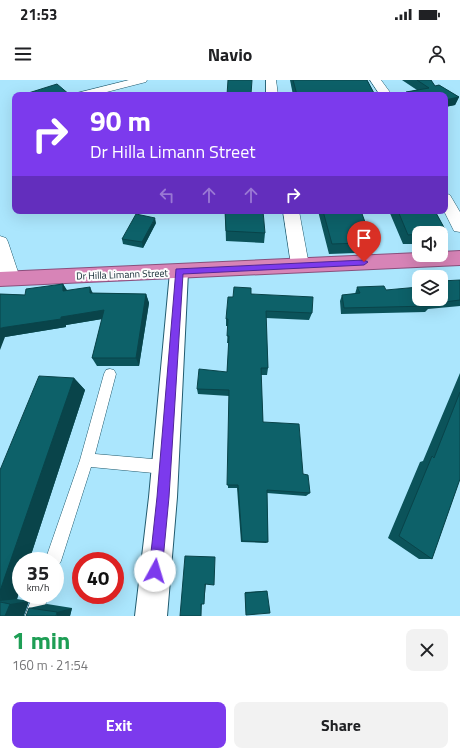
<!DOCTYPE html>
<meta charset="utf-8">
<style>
:root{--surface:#fff;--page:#f2f2f2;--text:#202124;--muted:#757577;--accent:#7c3aed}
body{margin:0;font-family:"Titillium Web",sans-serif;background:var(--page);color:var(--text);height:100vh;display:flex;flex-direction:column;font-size:15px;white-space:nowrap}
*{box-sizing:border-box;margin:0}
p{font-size:13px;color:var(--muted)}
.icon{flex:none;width:22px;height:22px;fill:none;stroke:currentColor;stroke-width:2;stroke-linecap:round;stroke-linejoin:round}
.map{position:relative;height:536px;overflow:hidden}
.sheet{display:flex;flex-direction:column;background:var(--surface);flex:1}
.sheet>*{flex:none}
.guide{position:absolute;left:12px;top:12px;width:436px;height:122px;border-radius:8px;box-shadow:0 4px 16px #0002;background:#7c3aed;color:#fff;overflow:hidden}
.tools{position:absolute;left:412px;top:146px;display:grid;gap:8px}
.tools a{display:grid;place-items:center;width:36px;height:36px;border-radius:8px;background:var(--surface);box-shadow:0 4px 16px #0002;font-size:20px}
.speed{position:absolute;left:12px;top:472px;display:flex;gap:8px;font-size:20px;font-weight:700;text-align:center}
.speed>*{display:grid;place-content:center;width:52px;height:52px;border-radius:50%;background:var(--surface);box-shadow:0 4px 16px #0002;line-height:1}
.speed small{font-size:10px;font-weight:400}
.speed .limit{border:6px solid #d22;background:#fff;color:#111}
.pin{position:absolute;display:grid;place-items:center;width:34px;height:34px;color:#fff;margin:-41px -17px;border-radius:50% 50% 50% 0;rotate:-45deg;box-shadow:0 0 4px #0007}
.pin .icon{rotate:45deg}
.me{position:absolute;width:44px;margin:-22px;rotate:6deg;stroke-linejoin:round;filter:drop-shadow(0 0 3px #0008)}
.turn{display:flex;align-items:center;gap:14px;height:84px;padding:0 12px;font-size:18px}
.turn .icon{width:52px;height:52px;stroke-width:2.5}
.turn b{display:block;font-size:28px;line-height:34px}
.lanes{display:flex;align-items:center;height:38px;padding:0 12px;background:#0003;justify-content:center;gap:20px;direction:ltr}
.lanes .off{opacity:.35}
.round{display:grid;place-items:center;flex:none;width:42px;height:42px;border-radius:8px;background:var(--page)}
.head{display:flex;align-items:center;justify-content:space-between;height:68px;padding:0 12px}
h1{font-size:24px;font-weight:700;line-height:30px;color:#1e9e55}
.button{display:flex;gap:8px;margin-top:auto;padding:8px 12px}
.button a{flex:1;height:46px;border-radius:8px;background:var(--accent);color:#fff;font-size:16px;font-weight:700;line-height:46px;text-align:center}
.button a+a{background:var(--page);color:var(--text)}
.status{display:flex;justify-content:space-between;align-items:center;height:28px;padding:0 20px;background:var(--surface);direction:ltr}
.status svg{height:11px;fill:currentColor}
header{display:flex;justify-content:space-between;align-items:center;height:52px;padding:0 12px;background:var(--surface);font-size:18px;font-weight:700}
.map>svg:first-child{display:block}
</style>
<div class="status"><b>21:53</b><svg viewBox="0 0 49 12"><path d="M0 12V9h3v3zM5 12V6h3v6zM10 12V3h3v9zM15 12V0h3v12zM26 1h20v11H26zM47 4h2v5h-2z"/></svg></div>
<header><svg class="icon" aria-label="menu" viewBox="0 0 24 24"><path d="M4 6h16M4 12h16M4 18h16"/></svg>Navio<svg class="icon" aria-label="person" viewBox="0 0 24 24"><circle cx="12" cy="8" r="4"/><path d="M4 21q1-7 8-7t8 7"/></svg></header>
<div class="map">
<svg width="460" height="536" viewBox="0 0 460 536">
<rect width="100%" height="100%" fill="#abe6fd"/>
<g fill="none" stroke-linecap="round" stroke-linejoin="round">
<defs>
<g id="service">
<path d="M110 289 114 290 116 294 95 374 164 380 169 382 171 387 169 392 164 394 91 387 61 481 58 486 55 488V481H45L80 380 104 294 106 290Z"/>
<path d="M33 515H49L41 536H25Z"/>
</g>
<g id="minor">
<path d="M129 0H147L146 2 95 15H75L77 13Z"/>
<path d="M266 0H276L278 15H266Z"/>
<path d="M370 0H381L392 15H380Z"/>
<path d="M445 113 450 115 460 132V152L454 151 444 131Z"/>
<path d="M283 131H299L309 185 306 190 300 191 294 190 291 185Z"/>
<path d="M0 156 6 158 8 162 20 198 17 203 11 205 5 203 0 192Z"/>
</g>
<path id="tertiary" d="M179 185 186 187 188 192 177 417 167 536H135L149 417 170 192 172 187Z"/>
<path id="trunk" d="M460 171V185L0 206V192L419 173V175H441V172Z"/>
</defs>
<!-- service casing -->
<use href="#service" stroke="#215b6f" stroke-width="1"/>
<!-- minor casing -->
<use href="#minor" stroke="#215b6f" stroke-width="1"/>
<!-- tertiary casing -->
<use href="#tertiary" stroke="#215b6f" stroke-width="2"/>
<!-- trunk casing -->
<use href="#trunk" stroke="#8a4f7c" stroke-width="2"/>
<!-- service -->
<use href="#service" fill="#fff" fill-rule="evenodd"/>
<!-- minor -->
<use href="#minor" fill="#fff" fill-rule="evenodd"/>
<!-- tertiary -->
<use href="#tertiary" fill="#fff" fill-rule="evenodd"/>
<!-- trunk -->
<use href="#trunk" fill="#d784b7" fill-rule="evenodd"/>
</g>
<!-- wall -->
<g fill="#0b535a">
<path d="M290 0H367L375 15H293Z"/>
<path d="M402 0H431L435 6 439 5 459 17 455 25 445 27V15H405L406 12 417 10Z"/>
<path d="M225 131 265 153 264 163 226 161Z"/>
<path d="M318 131H361L370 156 366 166 358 167 356 173 329 174Z"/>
<path d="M389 131H435L447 153 441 162V153H419V164H403Z"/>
<path d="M156 143 143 168 123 164 122 159Z"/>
<path d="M460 200V226L428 229 425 232 341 234 340 221 342 215 355 214 357 207 386 210 419 219Z"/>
<path d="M63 204 67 210 93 213 146 214 149 223 139 286H97L92 278 102 239 66 245V247L5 257 0 214 25 215Z"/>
<path d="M251 214 312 233 309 240 266 238 268 288 267 295H261L263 342 303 394 310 413 306 416 267 413 268 462 266 463 241 462 237 408H228L229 316 198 314 197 309 227 292 229 263H227L228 246H226V239L233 217Z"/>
<path d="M460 293V399L432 479H419L388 458 420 382 423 381Z"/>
<path d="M74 298 85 310 29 481H21V506L17 519 29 521 24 535V536H0V390Z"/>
<path d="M266 511H267L246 535 245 512Z"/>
<path d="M47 524 72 528 70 536 29 528Z"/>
</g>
<!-- shaded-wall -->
<g fill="#09444a">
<path d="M459 17 455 25 445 27V20Z"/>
<path d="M155 138 156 143 143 168 142 162Z"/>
<path d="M63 204 68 213 63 211Z"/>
<path d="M90 207 94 216 90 213Z"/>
<path d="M146 214 149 223 139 286 136 278Z"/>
<path d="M104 230 108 238 66 245V247L5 257 0 270V248L61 237Z"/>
<path d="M74 298 85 310 29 481H21V506L17 519 0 521V511Z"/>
<path d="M205 504H206L204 523V524Z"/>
<path d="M29 521 24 535V536H5L10 524Z"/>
<path d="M202 523 201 536V524Z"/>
<path d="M72 528 70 536H56L57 532Z"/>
</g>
<!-- building -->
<g fill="#0d6169" stroke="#09444a">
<path d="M228 0H252L251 14H254V15H227Z"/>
<path d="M293 0H367L375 15H297Z"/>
<path d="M417 0H431L435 6 439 5 459 17 445 20V15H410L406 12 429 8Z"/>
<path d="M57 4 70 15H22Z"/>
<path d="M225 131H263L265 153 226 151Z"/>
<path d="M323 131H361L370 156 357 157 360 163 332 164Z"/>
<path d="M398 131H435L447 153H419V154L408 155Z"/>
<path d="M136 134 155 138 142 162 122 159Z"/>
<path d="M460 200V220L429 224 430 226 344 228 342 215 360 213 357 207 384 206 386 210 419 207V219H441V201Z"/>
<path d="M63 204V211L90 207V213L146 214 136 278H92L104 230 61 237V239L0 248V214L25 215 26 209Z"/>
<path d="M234 207 251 208V214L313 217 312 233 266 231 268 288H261L263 342 299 344 303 394 308 395 310 413 267 410 268 462 242 461 238 405H227L229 310 197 309 199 289 227 292 229 256H227L228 239H226L228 217H233Z"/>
<path d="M39 296 74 298 0 511V390Z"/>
<path d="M460 312V399L432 479 399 456 432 376 434 378Z"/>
<path d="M185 476 215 477 214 505 205 504 204 524H201V536H180Z"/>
<path d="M267 511 270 533 246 535 245 513Z"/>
<path d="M0 522 10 524 5 536H0Z"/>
<path d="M29 528 57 532 56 536H26Z"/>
</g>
<!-- route -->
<path fill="#7c3aed" stroke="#51269a" d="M364 180 368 182 364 185 183 194 169 417 162 491 160 496 155 498 151 496 149 491 157 417 176 189Z"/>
<g text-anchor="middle" stroke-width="4" stroke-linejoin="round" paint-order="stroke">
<!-- street labels -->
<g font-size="10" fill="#0f2730" stroke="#fcfcfc">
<text transform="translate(122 194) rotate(-2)" y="4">Dr Hilla Limann Street</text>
</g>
</g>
</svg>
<div class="tools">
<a><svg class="icon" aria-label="sound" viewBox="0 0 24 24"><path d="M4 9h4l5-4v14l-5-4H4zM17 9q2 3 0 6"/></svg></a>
<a><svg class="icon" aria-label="layers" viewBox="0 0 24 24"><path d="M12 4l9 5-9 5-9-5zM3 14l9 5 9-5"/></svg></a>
</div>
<div class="speed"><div>35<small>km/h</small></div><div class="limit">40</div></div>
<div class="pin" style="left:364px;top:182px;background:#d93025"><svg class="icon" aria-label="arrive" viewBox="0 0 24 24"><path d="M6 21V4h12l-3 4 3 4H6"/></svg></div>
<svg class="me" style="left:155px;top:491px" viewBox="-20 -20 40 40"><circle r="19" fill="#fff"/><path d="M0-13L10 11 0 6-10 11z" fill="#7c3aed"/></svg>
<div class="guide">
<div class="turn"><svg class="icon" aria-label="right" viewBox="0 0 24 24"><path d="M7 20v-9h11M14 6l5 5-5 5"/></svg><div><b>90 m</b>Dr Hilla Limann Street</div></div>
<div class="lanes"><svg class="icon off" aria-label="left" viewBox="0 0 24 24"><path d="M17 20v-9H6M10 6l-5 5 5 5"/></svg><svg class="icon off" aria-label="ahead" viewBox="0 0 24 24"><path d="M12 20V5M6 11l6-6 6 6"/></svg><svg class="icon off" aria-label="ahead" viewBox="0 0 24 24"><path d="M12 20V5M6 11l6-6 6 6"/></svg><svg class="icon" aria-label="right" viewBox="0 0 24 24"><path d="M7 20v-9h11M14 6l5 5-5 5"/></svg></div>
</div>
</div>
<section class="sheet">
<div class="head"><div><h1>1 min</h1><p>160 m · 21:54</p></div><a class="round"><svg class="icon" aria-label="close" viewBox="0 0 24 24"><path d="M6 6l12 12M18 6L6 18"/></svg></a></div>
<div class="button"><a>Exit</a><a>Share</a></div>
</section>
